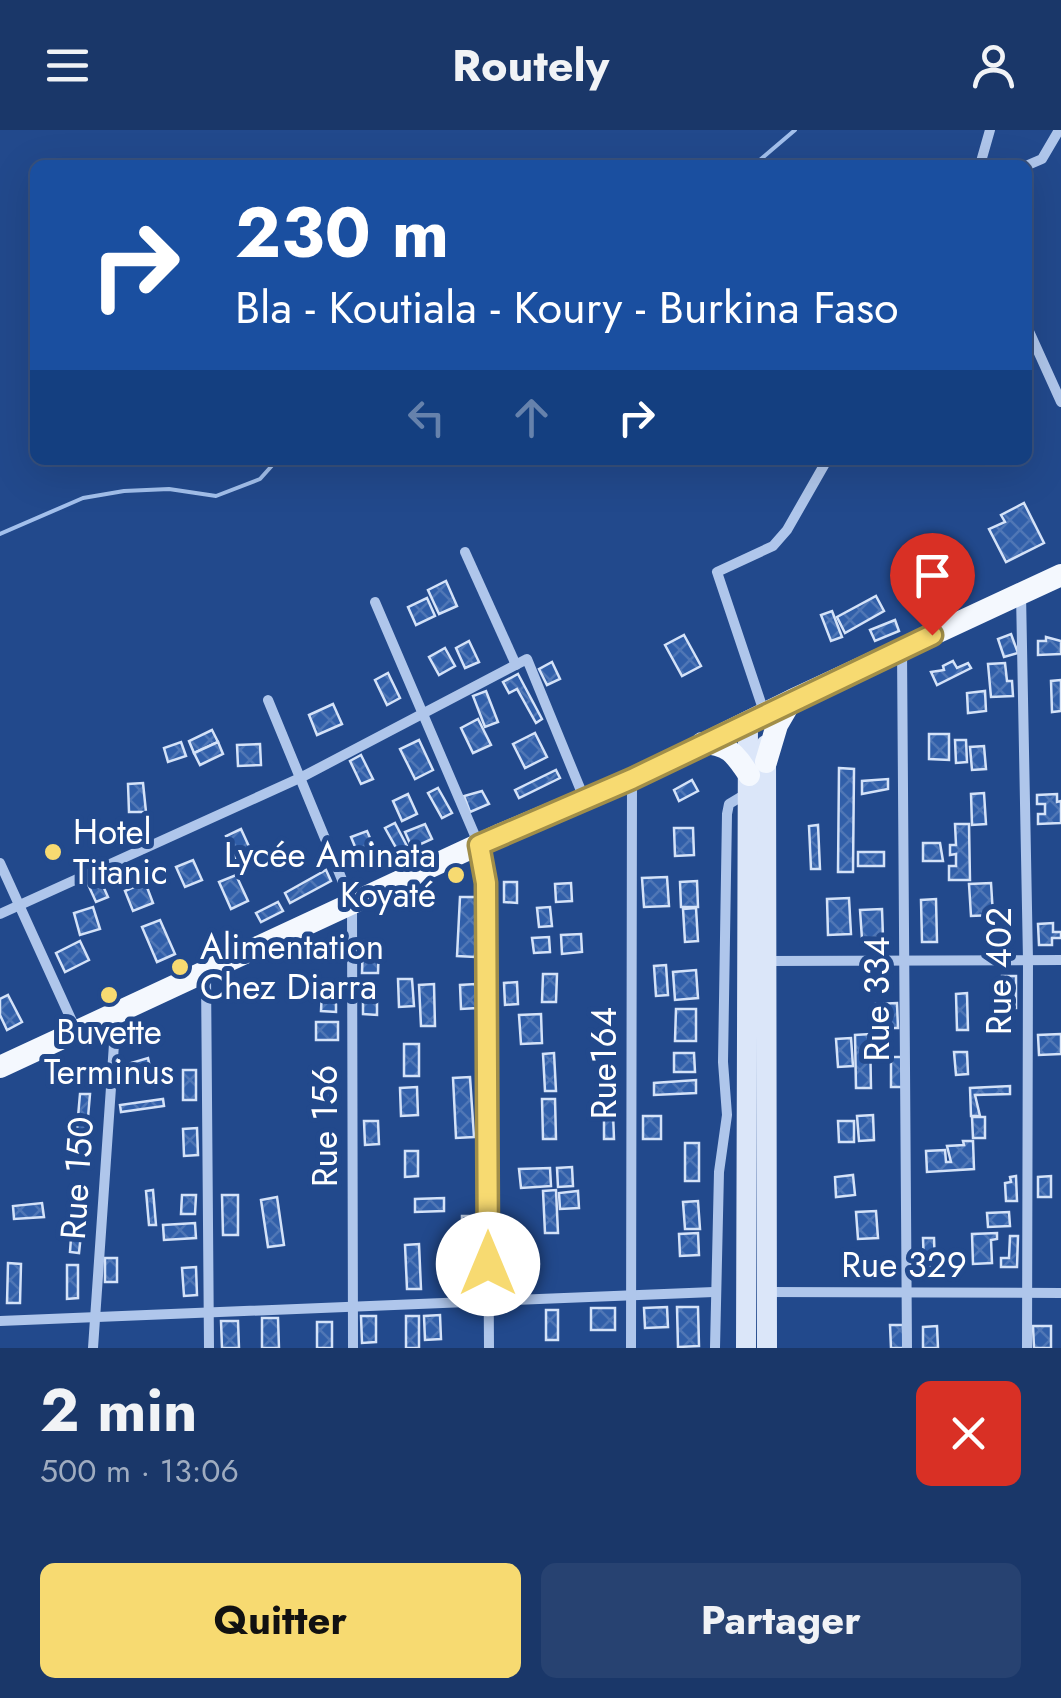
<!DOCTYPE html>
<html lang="fr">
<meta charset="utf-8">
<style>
:root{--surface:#1a3769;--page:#274271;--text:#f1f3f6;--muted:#9facc0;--line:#38517d;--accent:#f7da71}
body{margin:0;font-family:Jost,sans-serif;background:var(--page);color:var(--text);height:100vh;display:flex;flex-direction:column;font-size:38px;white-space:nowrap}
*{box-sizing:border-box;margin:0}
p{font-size:32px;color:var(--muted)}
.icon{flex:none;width:55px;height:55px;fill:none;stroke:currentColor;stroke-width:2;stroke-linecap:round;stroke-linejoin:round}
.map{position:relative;height:1218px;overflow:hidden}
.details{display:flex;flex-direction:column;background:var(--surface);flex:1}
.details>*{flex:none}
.hud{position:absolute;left:30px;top:30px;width:1002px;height:305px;border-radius:15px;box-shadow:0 10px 40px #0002,0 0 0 2px var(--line);background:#1a4fa0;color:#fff;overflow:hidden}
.pin{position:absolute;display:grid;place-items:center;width:85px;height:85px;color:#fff;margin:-102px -42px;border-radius:50% 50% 50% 0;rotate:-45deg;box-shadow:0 0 10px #0007}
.pin .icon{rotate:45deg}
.me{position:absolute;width:110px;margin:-55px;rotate:0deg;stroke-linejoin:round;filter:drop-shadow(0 0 8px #0008)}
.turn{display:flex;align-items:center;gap:35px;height:210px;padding:0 40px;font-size:45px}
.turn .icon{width:130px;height:130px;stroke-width:2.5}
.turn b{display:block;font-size:70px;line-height:85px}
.lanes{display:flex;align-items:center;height:95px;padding:0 40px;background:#0003;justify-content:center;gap:50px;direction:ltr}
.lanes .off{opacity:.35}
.round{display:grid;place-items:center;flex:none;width:105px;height:105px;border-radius:15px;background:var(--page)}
.summary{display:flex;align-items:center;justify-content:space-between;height:170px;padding:0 40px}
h1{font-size:60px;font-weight:700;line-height:75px}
.action{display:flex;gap:20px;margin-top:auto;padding:20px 40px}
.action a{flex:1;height:115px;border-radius:15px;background:var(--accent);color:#111;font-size:40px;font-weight:700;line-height:115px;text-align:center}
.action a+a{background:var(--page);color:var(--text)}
header{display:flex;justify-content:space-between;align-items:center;height:130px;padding:0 40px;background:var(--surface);font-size:45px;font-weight:700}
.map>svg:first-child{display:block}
</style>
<header><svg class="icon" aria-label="menu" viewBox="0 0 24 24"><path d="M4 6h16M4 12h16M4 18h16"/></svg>Routely<svg class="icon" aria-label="person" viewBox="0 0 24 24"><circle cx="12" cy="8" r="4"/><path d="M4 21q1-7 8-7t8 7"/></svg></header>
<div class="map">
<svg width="1061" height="1218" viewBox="0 0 1061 1218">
<defs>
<pattern id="building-cross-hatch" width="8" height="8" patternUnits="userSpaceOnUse" patternTransform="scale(2.5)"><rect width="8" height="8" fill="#315fa9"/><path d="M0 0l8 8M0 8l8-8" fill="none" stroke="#5077b6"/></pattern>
</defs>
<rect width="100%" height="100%" fill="#22498c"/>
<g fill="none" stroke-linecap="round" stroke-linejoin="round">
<!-- stream -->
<g stroke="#a3c0ec" stroke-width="4">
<path d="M754 35 795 0"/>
<path d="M0 404 83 368 124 361 169 359 216 366 260 349 277 330"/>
</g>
</g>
<!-- building -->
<g fill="url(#building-cross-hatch)" stroke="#d4e2f8" stroke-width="2.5">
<path d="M1024 373 1044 413 1006 432 989 399 1005 392 1001 385Z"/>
<path d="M942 412 950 429 937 435 930 418Z"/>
<path d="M951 431 957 443 924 459 918 447Z"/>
<path d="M446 451 457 476 439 484 428 460Z"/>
<path d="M876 466 884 481 845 503 837 487Z"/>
<path d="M427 468 435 486 416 495 408 477Z"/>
<path d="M832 481 842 507 831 511 821 485Z"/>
<path d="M895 490 899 501 875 511 870 500Z"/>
<path d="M1011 504 1018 523 1004 527 998 509Z"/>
<path d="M684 505 701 536 682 546 665 515Z"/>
<path d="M1046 507 1061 511V524L1038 525V511H1046Z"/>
<path d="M469 511 479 532 465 538 456 518Z"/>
<path d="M445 518 455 536 439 545 429 527Z"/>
<path d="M953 531 957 538 968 533 971 538 937 555 931 542 944 540 943 536Z"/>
<path d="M552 532 560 549 547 555 539 539Z"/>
<path d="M1005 533 1007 551H1012L1013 566 991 567 988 534Z"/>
<path d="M388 543 400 568 387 575 375 550Z"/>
<path d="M518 544 542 589 536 593 517 559 509 563 503 552Z"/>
<path d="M1061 550V581L1052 582 1051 551Z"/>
<path d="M486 561 498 592 485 597 473 566Z"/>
<path d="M985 561 986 581 968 583 967 563Z"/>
<path d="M333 574 342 594 317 605 309 585Z"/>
<path d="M478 589 491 615 473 623 461 598Z"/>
<path d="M212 600 218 612 194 623 189 611Z"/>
<path d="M535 603 547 627 525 638 513 614Z"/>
<path d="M929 604H949V630L929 629Z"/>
<path d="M419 610 433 640 415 649 400 619Z"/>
<path d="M955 610H966L967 632 956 633Z"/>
<path d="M181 612 186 626 168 632 164 618Z"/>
<path d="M218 612 223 624 200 635 194 623Z"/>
<path d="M260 614 261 635 238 636 237 615Z"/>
<path d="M984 616 986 639 972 640 970 617Z"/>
<path d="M361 625 373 649 361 654 350 631Z"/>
<path d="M839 638 854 639 853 742H838Z"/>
<path d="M556 640 560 648 519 668 515 660Z"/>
<path d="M888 649V659L862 664V651Z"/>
<path d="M692 650 698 661 679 671 674 660Z"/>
<path d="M143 653 146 682H129L128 654Z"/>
<path d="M438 658 452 683 442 688 428 663Z"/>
<path d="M482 661 489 674 470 682 464 666Z"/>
<path d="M984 663 986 694 972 695 971 664Z"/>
<path d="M408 664 417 684 402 691 393 671Z"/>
<path d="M1057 664V672L1061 671V693L1038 694V684H1045V674H1037V665Z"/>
<path d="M395 693 408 718 399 723 385 698Z"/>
<path d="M425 694 432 709 412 718 405 702Z"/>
<path d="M955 694H969L970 750H949V736H956V724L950 725V715H956Z"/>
<path d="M818 695 820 739H811L809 696Z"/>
<path d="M674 698H693L694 725 675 726Z"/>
<path d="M241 699 251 721 236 728 226 706Z"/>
<path d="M367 701 379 729 363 736 351 707Z"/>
<path d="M923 713H940L943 731H923Z"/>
<rect x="858" y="722" width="26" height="14"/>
<path d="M193 730 202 750 185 757 176 737Z"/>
<path d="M326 740 331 751 290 773 285 763Z"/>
<path d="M98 745 108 767 96 772 86 750Z"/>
<path d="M236 745 248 771 231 779 219 752Z"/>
<path d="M667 747 669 776 644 777 642 748Z"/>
<path d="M697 751 698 777H681L680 752Z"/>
<path d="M145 752 153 773 133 781 125 761Z"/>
<path d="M504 752H517V773L504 772Z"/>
<path d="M571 753 572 771 556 772 555 754Z"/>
<path d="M991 753 993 785 971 786 969 754Z"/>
<path d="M460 767H478L475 827 457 826Z"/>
<path d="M849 768 851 804 828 805 827 769Z"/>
<path d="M936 769 937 812H922L921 770Z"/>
<path d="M278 772 283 781 261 792 256 783Z"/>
<path d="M93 777 100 799 80 805 74 783Z"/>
<path d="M550 777 552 796 539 797 537 778Z"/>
<path d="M696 778 698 811 685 812 683 779Z"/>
<path d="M882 779 883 807 862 809 860 780Z"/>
<path d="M160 790 175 824 157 832 142 797Z"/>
<path d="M1053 793V802H1061V808H1052V815H1039L1038 794Z"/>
<path d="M581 804 582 822 562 824 561 805Z"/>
<path d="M549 807 550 822 534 823 532 808Z"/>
<path d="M80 811 89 830 65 842 56 823Z"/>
<path d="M363 811 379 812 378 843H362Z"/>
<path d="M666 835 668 865 656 866 654 836Z"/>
<path d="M696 840 698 868 675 870 673 842Z"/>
<path d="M543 844H557L556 872H542Z"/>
<rect x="1002" y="846" width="14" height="32"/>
<path d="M398 849H412L414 876 399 877Z"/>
<path d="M517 852 518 874 505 875 504 853Z"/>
<path d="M434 854 435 896H421L419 855Z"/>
<path d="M475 854 477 878 461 879 460 855Z"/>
<path d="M322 861H336V882L321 881Z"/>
<path d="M967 863 968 900H957L956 864Z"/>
<path d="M363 864H377V885L363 884Z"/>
<path d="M8 865 22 892 7 900 0 885V869Z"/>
<path d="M897 873 898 898H877L876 874Z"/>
<path d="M676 879H696V911H675Z"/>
<path d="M541 884 542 913 521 914 519 885Z"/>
<rect x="316" y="892" width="22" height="18"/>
<path d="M870 904 871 958H856L855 905Z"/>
<path d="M1061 904V924L1039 925 1038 905Z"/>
<path d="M851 908 853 936 838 937 836 909Z"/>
<rect x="404" y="914" width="15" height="32"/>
<path d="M954 922H967L968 944 956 945Z"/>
<path d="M554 923 556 961H545L543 924Z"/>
<path d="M674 923H694L695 942H674Z"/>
<rect x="891" y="927" width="12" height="30"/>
<path d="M148 928 151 942 128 949 124 935Z"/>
<rect x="183" y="940" width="13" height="30"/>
<path d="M470 947 474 1007 456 1008 453 948Z"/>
<path d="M335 948 336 971H323L322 949Z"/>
<path d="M696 950V963L654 965V953Z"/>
<path d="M1010 956V964L975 965 980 986H971L970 958Z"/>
<path d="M417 957 418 985 401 986 400 958Z"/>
<path d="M80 964H90L86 1011 76 1010Z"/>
<path d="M163 969 164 976 121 982 120 975Z"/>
<path d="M542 969H555L556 1009H543Z"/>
<path d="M604 983H613L614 1009H604Z"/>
<path d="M873 985 874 1010 859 1011 857 986Z"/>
<rect x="643" y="986" width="18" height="23"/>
<path d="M972 987H985V1008H973Z"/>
<path d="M364 991H378L379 1014 365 1015Z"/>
<path d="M838 991H854V1012H839Z"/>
<path d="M197 998 198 1025 184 1026 183 999Z"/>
<path d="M963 1011H973L974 1039 927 1042 926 1021 945 1020 946 1032H951L947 1016 964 1015Z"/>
<rect x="685" y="1013" width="14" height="38"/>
<path d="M405 1021H418V1046L405 1047Z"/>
<path d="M572 1037 573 1056 558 1057 557 1038Z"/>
<path d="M550 1038 551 1056 521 1058 519 1039Z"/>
<path d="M853 1045 855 1065 836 1067 835 1047Z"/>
<path d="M1016 1046 1017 1071H1006L1005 1053 1011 1052 1010 1047Z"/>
<path d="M1051 1046V1067H1038V1047Z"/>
<path d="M153 1060 156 1095H149L146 1061Z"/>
<path d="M556 1060 558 1103H545L543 1061Z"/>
<path d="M578 1061 579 1078 560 1079 559 1063Z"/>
<path d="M182 1065H196L195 1084H181Z"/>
<path d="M222 1065H238V1105H223Z"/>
<path d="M277 1067 284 1115 268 1117 261 1070Z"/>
<path d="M444 1068V1081L415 1082V1069Z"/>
<path d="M698 1071 700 1099H685L683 1072Z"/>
<path d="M42 1073 44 1087 14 1089 13 1076Z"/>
<path d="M876 1081 878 1108 858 1109 856 1082Z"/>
<path d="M1009 1082 1010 1096 988 1097 987 1083Z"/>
<path d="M462 1086H476L477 1110H462Z"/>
<path d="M195 1093 196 1108 164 1110 163 1095Z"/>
<path d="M72 1094H82L79 1123 70 1122Z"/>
<path d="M698 1103 699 1125 680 1126 679 1104Z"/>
<path d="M997 1103V1109L991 1110 992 1133 973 1134 972 1104Z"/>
<path d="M1010 1106H1018L1017 1137H1001V1128H1009Z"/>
<path d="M502 1108H515L516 1136 504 1137Z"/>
<path d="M923 1108H934L935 1137H924Z"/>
<path d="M419 1114 421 1159H407L405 1115Z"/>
<path d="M476 1118 478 1146 458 1147 457 1119Z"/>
<rect x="105" y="1128" width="12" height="24"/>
<path d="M8 1133 21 1134 20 1173H7Z"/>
<path d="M67 1135H78V1168L67 1169Z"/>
<path d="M196 1137 197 1165 184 1166 182 1138Z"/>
<path d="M667 1177 668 1197 645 1198 644 1178Z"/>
<path d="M677 1177H698L699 1216 678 1217Z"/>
<rect x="591" y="1178" width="24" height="22"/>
<rect x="546" y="1180" width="12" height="30"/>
<path d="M440 1185 441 1209 425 1210 424 1186Z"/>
<path d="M361 1186H376V1212L362 1213Z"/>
<rect x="406" y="1186" width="13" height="32"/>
<path d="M262 1188H278L279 1218H262Z"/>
<path d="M221 1191H238L239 1218H222Z"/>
<rect x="317" y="1192" width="15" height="26"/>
<path d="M890 1195H903L904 1218H891Z"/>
<path d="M937 1196 938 1218H923V1197Z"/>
<path d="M1033 1196H1051V1218H1034Z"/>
</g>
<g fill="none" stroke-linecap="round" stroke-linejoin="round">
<!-- minor -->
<g stroke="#afc6eb" stroke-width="10">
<path d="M980 35 990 0"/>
<path d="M1028 35 1042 29 1059 0"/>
<path d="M1028 199 1061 272"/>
<path d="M465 422 516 535"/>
<path d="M1021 464 1028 830 1027 1218"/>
<path d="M375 472 479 715 486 753 489 1218"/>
<path d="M902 519 907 1218"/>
<path d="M268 570 352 774 353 1218"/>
<path d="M764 582 717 442 773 416 787 400 827 330"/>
<path d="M0 733 76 900"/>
<path d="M0 784 302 647 527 529 584 668"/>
<path d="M768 831 1061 830"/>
<path d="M206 844 209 1218"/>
<path d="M767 1162 1061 1163"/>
<path d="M0 1191 714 1162"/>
<path d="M93 1218 116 885"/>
<path d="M631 1218 632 649"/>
<path d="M715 1218 719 1042 727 985 723 932 727 684 729 674 749 662"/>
</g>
<!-- secondary -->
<g stroke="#dbe6f9" stroke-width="20">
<path d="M766 615 767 1218"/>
<path d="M746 1218 748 591"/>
</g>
<!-- primary -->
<g stroke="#f4f8fe" stroke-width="22">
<path d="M702 613C729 614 735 624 749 645"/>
<path d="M766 632 777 595 791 571"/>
<path d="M0 937 499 705 632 649 792 570 1061 445"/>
</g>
</g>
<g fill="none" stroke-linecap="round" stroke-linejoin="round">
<defs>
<path id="route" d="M488 1134 486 753 479 715 632 649 932 505"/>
</defs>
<!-- route casing -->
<use href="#route" stroke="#a18e49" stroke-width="25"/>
<!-- route -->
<use href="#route" stroke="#f7da71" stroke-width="18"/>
</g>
<!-- markers -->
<g fill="#f7da71" stroke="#22498c" stroke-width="4">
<circle cx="53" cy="722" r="10"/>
<circle cx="456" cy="745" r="10"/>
<circle cx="180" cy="837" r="10"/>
<circle cx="109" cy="865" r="10"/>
</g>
<g text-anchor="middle" stroke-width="10" stroke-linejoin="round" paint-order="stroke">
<!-- poi labels -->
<g font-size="35" fill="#fff" stroke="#22498c" text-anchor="start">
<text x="73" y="714">Hotel<tspan x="73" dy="40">Titanic</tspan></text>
<text x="436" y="737" text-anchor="end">Lycée Aminata<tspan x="436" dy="40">Koyaté</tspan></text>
<text x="200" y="829">Alimentation<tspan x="200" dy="40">Chez Diarra</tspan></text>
<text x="109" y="914" text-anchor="middle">Buvette<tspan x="109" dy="40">Terminus</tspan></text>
</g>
<!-- street labels -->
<g font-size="35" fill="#fff" stroke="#22498c">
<text transform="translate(999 841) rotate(-90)" y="12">Rue 402</text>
<text transform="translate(877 869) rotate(-90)" y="12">Rue 334</text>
<text transform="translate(604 933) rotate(-90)" y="12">Rue164</text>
<text transform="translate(325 996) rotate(-90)" y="12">Rue 156</text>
<text transform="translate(77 1048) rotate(-86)" y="12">Rue 150</text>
<text x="904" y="1147">Rue 329</text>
</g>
</g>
</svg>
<div class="pin" style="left:932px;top:505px;background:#d93025"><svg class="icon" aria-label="arrive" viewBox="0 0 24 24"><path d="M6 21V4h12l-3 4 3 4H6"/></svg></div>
<svg class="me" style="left:488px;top:1134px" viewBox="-20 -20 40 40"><circle r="19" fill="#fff"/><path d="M0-13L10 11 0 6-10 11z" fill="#f7da71"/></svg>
<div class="hud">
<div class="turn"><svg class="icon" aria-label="right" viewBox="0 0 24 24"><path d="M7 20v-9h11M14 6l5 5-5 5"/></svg><div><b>230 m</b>Bla - Koutiala - Koury - Burkina Faso</div></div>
<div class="lanes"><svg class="icon off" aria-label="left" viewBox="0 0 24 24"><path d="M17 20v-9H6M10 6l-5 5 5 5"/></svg><svg class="icon off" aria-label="ahead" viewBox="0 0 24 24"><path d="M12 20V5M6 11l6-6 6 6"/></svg><svg class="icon" aria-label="right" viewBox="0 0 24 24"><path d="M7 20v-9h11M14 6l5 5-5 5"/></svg></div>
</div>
</div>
<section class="details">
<div class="summary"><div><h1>2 min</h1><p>500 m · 13:06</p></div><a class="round" style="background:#d93025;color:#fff"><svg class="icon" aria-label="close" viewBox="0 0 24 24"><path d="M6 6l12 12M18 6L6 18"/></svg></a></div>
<div class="action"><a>Quitter</a><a>Partager</a></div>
</section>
